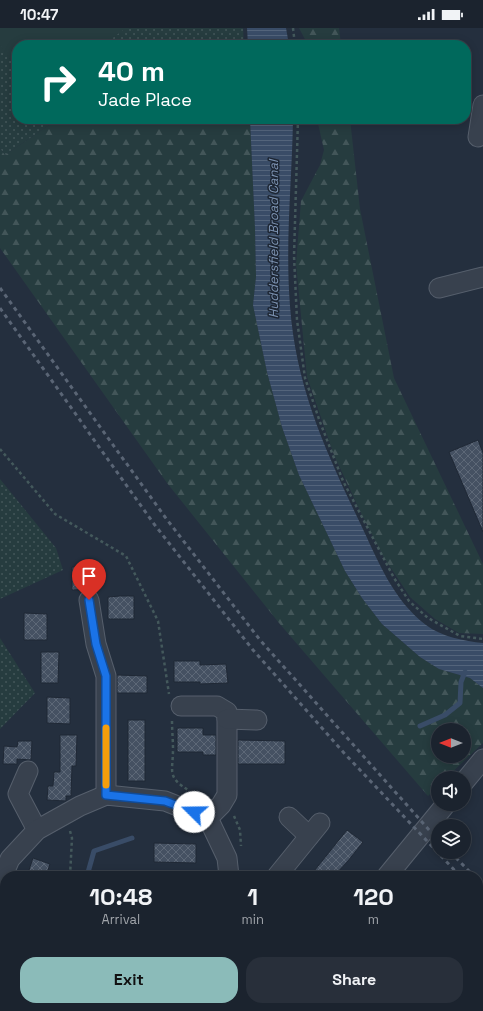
<!DOCTYPE html>
<style>
:root{--surface:#1b232e;--page:#282f3a;--text:#f1f3f6;--muted:#a0a4aa;--line:#39404a;--accent:#8bbbb9}
body{margin:0;font-family:"Space Grotesk",sans-serif;background:var(--page);color:var(--text);height:100vh;display:flex;flex-direction:column;font-size:15px;white-space:nowrap}
*{box-sizing:border-box;margin:0}
p{font-size:13px;color:var(--muted)}
.icon{flex:none;width:22px;height:22px;fill:none;stroke:currentColor;stroke-width:2;stroke-linecap:round;stroke-linejoin:round}
.map{position:relative;flex:1;overflow:hidden}
.details{position:absolute;left:0px;top:843px;width:483px;height:140px;display:flex;flex-direction:column;background:var(--surface);border-radius:16px 16px 0 0;box-shadow:0 2px 10px #0003,0 0 0 1px var(--line)}
.details>*{flex:none}
.banner{position:absolute;left:12px;top:12px;width:459px;height:84px;border-radius:16px;box-shadow:0 2px 10px #0003,0 0 0 1px var(--line);background:#00695c;color:#fff;overflow:hidden}
.needle{width:26px;rotate:270deg}
.tools{position:absolute;left:431px;top:695px;display:grid;gap:8px}
.tools a{display:grid;place-items:center;width:40px;height:40px;border-radius:50%;background:var(--surface);box-shadow:0 2px 10px #0003,0 0 0 1px var(--line);font-size:20px}
.pin{position:absolute;display:grid;place-items:center;width:34px;height:34px;color:#fff;margin:-41px -17px;border-radius:50% 50% 50% 0;rotate:-45deg;box-shadow:0 0 4px #0007}
.pin .icon{rotate:45deg}
.me{position:absolute;width:44px;margin:-22px;rotate:292deg;stroke-linejoin:round;filter:drop-shadow(0 0 3px #0008)}
.turn{display:flex;align-items:center;gap:14px;height:84px;padding:0 20px;font-size:18px}
.turn .icon{width:52px;height:52px;stroke-width:2.5}
.turn b{display:block;font-size:28px;line-height:34px}
.eta{display:flex;justify-content:space-evenly;align-items:center;height:68px;text-align:center}
.eta b{font-size:24px;font-weight:700;line-height:28px}
.primary-button{display:flex;gap:8px;margin-top:auto;padding:8px 20px}
.primary-button a{flex:1;height:46px;border-radius:16px;background:var(--accent);color:#111;font-size:16px;font-weight:700;line-height:46px;text-align:center}
.primary-button a+a{background:var(--page);color:var(--text)}
.status{display:flex;justify-content:space-between;align-items:center;height:28px;padding:0 20px;background:var(--surface);direction:ltr}
.status svg{height:11px;fill:currentColor}
.map>svg:first-child{display:block}
</style>
<div class="status"><b>10:47</b><svg viewBox="0 0 49 12"><path d="M0 12V9h3v3zM5 12V6h3v6zM10 12V3h3v9zM15 12V0h3v12zM26 1h20v11H26zM47 4h2v5h-2z"/></svg></div>
<div class="map">
<svg width="483" height="983" viewBox="0 0 483 983">
<defs>
<pattern id="forest-firs" width="22" height="20" patternUnits="userSpaceOnUse"><rect width="22" height="20" fill="#263c3f"/><path d="M5 1l3.5 6h-7zM16 11l3.5 6h-7z" fill="#435659"/></pattern>
<pattern id="park-dots" width="8" height="8" patternUnits="userSpaceOnUse"><rect width="8" height="8" fill="#263c3f"/><path d="M2 2h.1M6 6h.1" fill="none" stroke="#435659" stroke-width="1.8" stroke-linecap="round"/></pattern>
<pattern id="water-rules" width="6" height="5" patternUnits="userSpaceOnUse"><rect width="6" height="5" fill="#394c67"/><path d="M0 2.5h6" fill="none" stroke="#53647b"/></pattern>
<pattern id="building-cross-hatch" width="8" height="8" patternUnits="userSpaceOnUse"><rect width="8" height="8" fill="#455162"/><path d="M0 0l8 8M0 8l8-8" fill="none" stroke="#5d6877"/></pattern>
</defs>
<rect width="100%" height="100%" fill="#242f3e"/>
<!-- forest -->
<g fill="url(#forest-firs)" fill-rule="evenodd">
<path d="M299 0H339L341 17H308Z"/>
<path d="M58 91H250L255 200 256 249 253 277 267 344 282 399 299 447 345 543 362 570 382 596 420 629 439 641 470 650 483 660V715L446 750H438V758L428 768 279 595 167 455 0 220V120L5 127ZM438 702H464V728H438Z"/>
<path d="M317 91H350L360 181 394 350 483 536V606L459 605 435 591 410 569 383 528 361 485 334 427 307 349 296 236 301 173 320 137 324 122Z"/>
</g>
<!-- park -->
<g fill="url(#park-dots)">
<path d="M0 0H243L244 17H17V91H58L5 127 0 120Z"/>
<path d="M0 451 56 520 63 542 0 571Z"/>
<path d="M0 610 35 665 0 701Z"/>
</g>
<!-- pitch -->
<path fill="#263c3f" d="M0 0H126L103 17H17V41L0 17Z"/>
<!-- water -->
<g fill="url(#water-rules)">
<path d="M247 0H286L289 17H248Z"/>
<path d="M250 91H293C292 153 285 215 290 278 296 360 326 424 361 497 378 533 393 572 426 597 442 609 464 613 483 615V660L470 650 439 641 420 629 382 596 362 570 345 543 299 447 282 399 267 344 253 277 256 249 255 200Z"/>
</g>
<g fill="none" stroke-linecap="round" stroke-linejoin="round">
<!-- stream -->
<g stroke="#394c67" stroke-width="5">
<path d="M420 698 445 687 460 675 461 654 465 644"/>
<path d="M87 848 94 823 132 810"/>
<path d="M63 980V978"/>
</g>
</g>
<!-- building -->
<g fill="url(#building-cross-hatch)" stroke="#1f2835">
<path d="M478 412 483 425V504L449 424Z"/>
<path d="M98 538 99 561 72 562V539Z"/>
<path d="M120 568H134V591H108V569Z"/>
<path d="M24 585 47 586V612H24Z"/>
<path d="M41 624H59L58 655H41Z"/>
<path d="M174 633H200V637L226 636 228 655 200 656V654H174Z"/>
<path d="M117 647 147 648V665H117Z"/>
<path d="M47 669 70 670V696L47 695Z"/>
<rect x="128" y="692" width="17" height="61"/>
<path d="M177 700H203V707H216V727H203V724H177Z"/>
<path d="M60 707H77L76 738H72L71 768H66V773L47 772 48 758H53L54 744H60Z"/>
<path d="M238 712 285 713V736H238Z"/>
<path d="M18 713H32L31 732 17 731V736H3L4 718 17 719Z"/>
<path d="M347 802 363 814 348 833 334 848H310Z"/>
<path d="M154 815 196 816V835L154 834Z"/>
<path d="M33 830 50 836 46 848H27Z"/>
</g>
<g fill="none" stroke-linecap="round" stroke-linejoin="round">
<defs>
<g id="minor">
<path d="M478 109 483 77"/>
<path d="M439 260 483 249"/>
<path d="M89 572 96 616 106 648V767"/>
<path d="M181 678H217L227 684V767L221 777 208 790"/>
<path d="M227 691 257 692"/>
<path d="M28 743 18 766 37 802"/>
<path d="M464 754 483 731"/>
<path d="M289 789 309 808"/>
<path d="M277 848 320 795"/>
<path d="M387 848 446 776"/>
<path d="M0 854 10 831 37 802 80 778 106 767 165 773 208 790 227 830 229 848"/>
<path d="M270 983 274 978"/>
</g>
</defs>
<!-- minor casing -->
<use href="#minor" stroke="#565f6c" stroke-width="21"/>
<!-- path -->
<g stroke="#44595c" stroke-width="2.5" stroke-dasharray="3 3" stroke-linecap="butt">
<path d="M293 0 295 17"/>
<path d="M298 91 294 228 297 292 305 350 320 394 343 453 394 550 409 573 428 590 460 608 483 611"/>
<path d="M0 421 55 486 126 528 158 593 169 666"/>
<path d="M172 693C172 702 173 712 173 721 173 744 166 749 190 763"/>
<path d="M234 788 240 802 241 818"/>
<path d="M70 803 72 810 70 848"/>
<path d="M43 983 44 978"/>
</g>
<!-- minor -->
<use href="#minor" stroke="#38414e" stroke-width="19"/>
<!-- rail -->
<g stroke="#5a6575" stroke-width="3" stroke-dasharray="4 4" stroke-linecap="butt">
<path d="M0 260 165 489 260 612 438 812"/>
<path d="M0 280 154 496 253 622 344 725 460 848"/>
<path d="M450 824 474 848"/>
<path d="M478 852 483 857"/>
<path d="M478 866 483 871"/>
</g>
</g>
<g fill="none" stroke-linecap="round" stroke-linejoin="round">
<defs>
<path id="route" d="M89 572 96 616 106 648V767L165 773 194 784"/>
</defs>
<!-- route casing -->
<use href="#route" stroke="#114b97" stroke-width="10"/>
<!-- route -->
<use href="#route" stroke="#1a73e8" stroke-width="7"/>
<!-- slow -->
<path stroke="#f59e0b" stroke-width="7" d="M106 700V757"/>
</g>
<g text-anchor="middle" stroke-width="3" stroke-linejoin="round" paint-order="stroke">
<!-- water labels -->
<g font-size="13" font-style="italic" fill="#7c92b1" stroke="#1d2633">
<text transform="translate(273 211) rotate(-90)" y="5">Huddersfield Broad Canal</text>
</g>
</g>
</svg>
<div class="tools">
<a><svg class="needle" viewBox="-14 -14 28 28"><path d="M0-13l5 13h-10z" fill="#e53935"/><path d="M0 13l5-13h-10z" fill="#a0a4aa"/></svg></a>
<a><svg class="icon" aria-label="sound" viewBox="0 0 24 24"><path d="M4 9h4l5-4v14l-5-4H4zM17 9q2 3 0 6"/></svg></a>
<a><svg class="icon" aria-label="layers" viewBox="0 0 24 24"><path d="M12 4l9 5-9 5-9-5zM3 14l9 5 9-5"/></svg></a>
</div>
<div class="pin" style="left:89px;top:572px;background:#d93025"><svg class="icon" aria-label="arrive" viewBox="0 0 24 24"><path d="M6 21V4h12l-3 4 3 4H6"/></svg></div>
<svg class="me" style="left:194px;top:784px" viewBox="-20 -20 40 40"><circle r="19" fill="#fff"/><path d="M0-13L10 11 0 6-10 11z" fill="#1a73e8"/></svg>
<div class="banner">
<div class="turn"><svg class="icon" aria-label="right" viewBox="0 0 24 24"><path d="M7 20v-9h11M14 6l5 5-5 5"/></svg><div><b>40 m</b>Jade Place</div></div>
</div>
<section class="details">
<div class="eta">
<div><b>10:48</b><p>Arrival</p></div>
<div><b>1</b><p>min</p></div>
<div><b>120</b><p>m</p></div>
</div>
<div class="primary-button"><a>Exit</a><a>Share</a></div>
</section>
</div>
